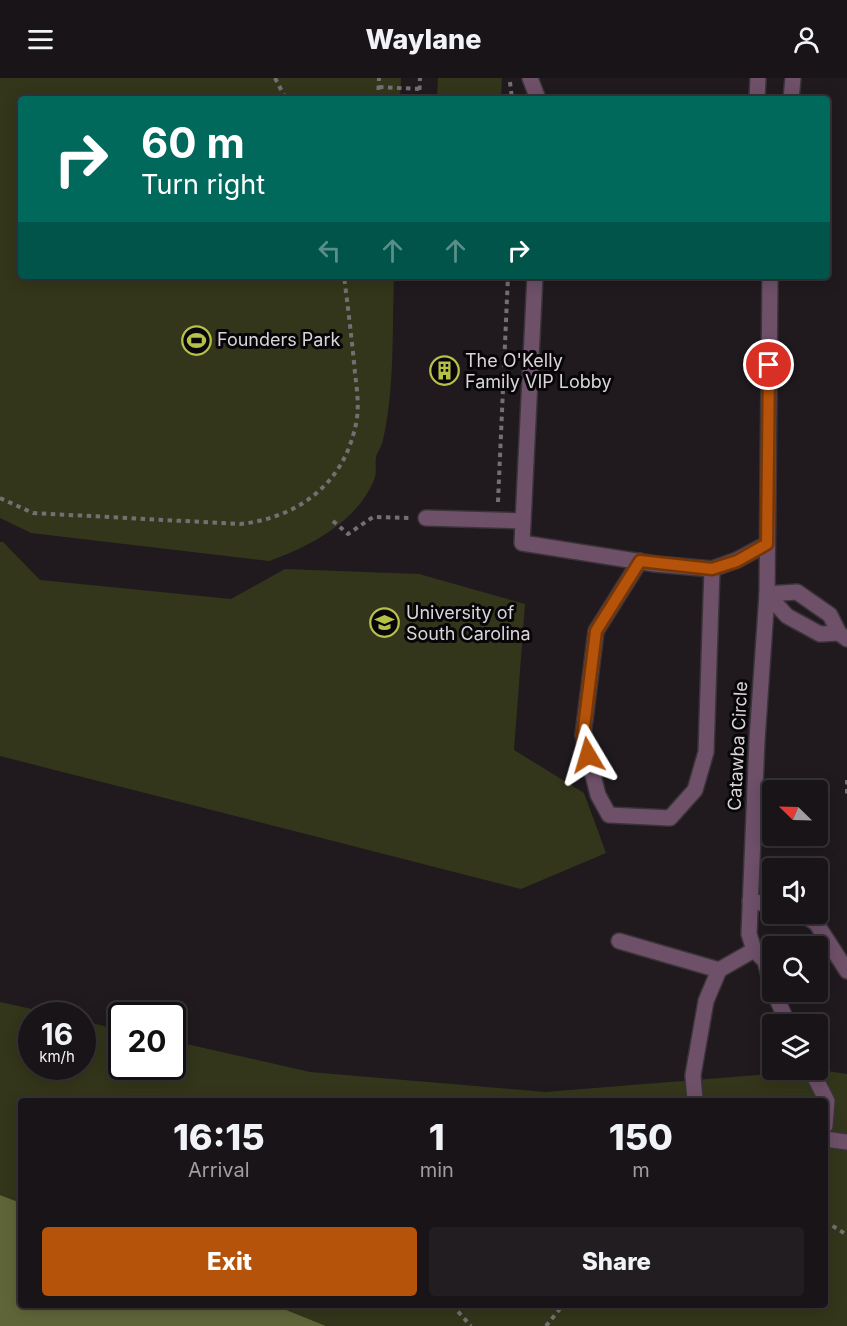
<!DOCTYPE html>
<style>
:root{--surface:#181417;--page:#211d20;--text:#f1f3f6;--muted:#9f9ea1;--line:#363336;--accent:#b45309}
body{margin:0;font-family:Inter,sans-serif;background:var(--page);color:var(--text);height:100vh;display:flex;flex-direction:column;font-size:22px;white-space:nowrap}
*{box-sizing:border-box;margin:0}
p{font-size:20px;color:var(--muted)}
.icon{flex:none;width:33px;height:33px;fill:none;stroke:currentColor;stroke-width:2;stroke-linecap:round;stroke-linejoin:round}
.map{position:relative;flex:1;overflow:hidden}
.drawer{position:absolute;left:18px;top:1020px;width:810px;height:210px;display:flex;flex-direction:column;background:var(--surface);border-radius:6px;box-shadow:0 3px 15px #0003,0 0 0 2px var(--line)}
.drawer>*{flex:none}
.banner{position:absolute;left:18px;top:18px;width:812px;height:183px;border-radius:6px;box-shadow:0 3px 15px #0003,0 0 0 2px var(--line);background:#00695c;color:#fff;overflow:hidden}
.needle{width:39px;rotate:293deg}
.buttons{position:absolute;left:762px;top:702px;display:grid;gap:12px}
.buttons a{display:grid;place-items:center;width:66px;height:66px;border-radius:6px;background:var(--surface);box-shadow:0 3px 15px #0003,0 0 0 2px var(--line);font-size:30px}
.speed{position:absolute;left:18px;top:924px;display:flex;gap:12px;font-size:30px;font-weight:700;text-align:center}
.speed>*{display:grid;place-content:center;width:78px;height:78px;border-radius:50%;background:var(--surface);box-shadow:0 3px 15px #0003,0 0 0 2px var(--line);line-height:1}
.speed small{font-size:15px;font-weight:400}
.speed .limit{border:3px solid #111;border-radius:9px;background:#fff;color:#111}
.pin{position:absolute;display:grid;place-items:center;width:51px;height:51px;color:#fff;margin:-26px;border:3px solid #fff;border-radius:50%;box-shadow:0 2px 6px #0007}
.me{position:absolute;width:66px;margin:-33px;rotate:353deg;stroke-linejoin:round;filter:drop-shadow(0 0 4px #0008)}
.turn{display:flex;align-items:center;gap:21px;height:126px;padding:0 24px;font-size:27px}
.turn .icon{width:78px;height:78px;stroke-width:2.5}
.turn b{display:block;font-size:42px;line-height:51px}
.lanes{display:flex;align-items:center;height:57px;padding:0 24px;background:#0003;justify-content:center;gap:30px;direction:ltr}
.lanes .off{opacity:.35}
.eta{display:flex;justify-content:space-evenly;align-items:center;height:102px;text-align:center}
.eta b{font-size:36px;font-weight:800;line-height:42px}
.action{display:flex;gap:12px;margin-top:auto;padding:12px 24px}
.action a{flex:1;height:69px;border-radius:6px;background:var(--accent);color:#fff;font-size:24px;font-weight:800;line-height:69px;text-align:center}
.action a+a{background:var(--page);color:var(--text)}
header{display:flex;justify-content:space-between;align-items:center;height:78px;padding:0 24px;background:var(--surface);font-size:27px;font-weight:800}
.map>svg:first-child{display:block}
</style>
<header><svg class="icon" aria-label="menu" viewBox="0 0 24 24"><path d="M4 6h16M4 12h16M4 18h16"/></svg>Waylane<svg class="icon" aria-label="person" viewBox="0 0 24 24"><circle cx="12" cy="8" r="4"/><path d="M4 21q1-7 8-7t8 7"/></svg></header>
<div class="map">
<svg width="847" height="1248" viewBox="0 0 847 1248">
<rect width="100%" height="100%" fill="#201a1f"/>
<!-- green -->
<g fill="#33361a">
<path d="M0 0H401L400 21H21V198H394C392 251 395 311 383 362 382 368 378 373 376 379 375 386 377 395 374 402 357 444 309 469 269 483L31 455 0 440Z"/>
<path d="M438 0H502L501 21H437Z"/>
<path d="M0 464H3L40 502 231 521 285 491 419 496 525 526 514 672 584 715 606 775 521 811 0 678Z"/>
<path d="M0 924 59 937 32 938V988H82L83 943 121 952 122 988H172L173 963 310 994 545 1014 820 992 847 996V1248H326L274 1227H825V1023H21V1125L0 1117Z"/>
</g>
<!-- water -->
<path fill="#606539" d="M0 1117 21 1125V1227H274L326 1248H0Z"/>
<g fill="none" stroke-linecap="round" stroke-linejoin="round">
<defs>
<g id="minor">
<path d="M530 0 538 21"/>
<path d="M757 21 758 0"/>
<path d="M791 21 793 0"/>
<path d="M535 198 522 465 655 486 712 491 737 482 767 466"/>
<path d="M770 198 767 516 757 662 749 856 754 872 765 883 772 909"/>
<path d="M426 440 523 443"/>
<path d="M640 483 596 553 583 657 598 717 609 737 670 740 695 712 706 674 712 491"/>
<path d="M767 516 797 514 830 537 839 555 847 561"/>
<path d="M767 516 787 538 820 556 839 555"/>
<path d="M750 823 772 827"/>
<path d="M802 836 816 845 847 893"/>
<path d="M619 863 719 892"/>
<path d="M774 914 788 946"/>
<path d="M811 992 827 1023 825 1048"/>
<path d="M695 1023 693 997 706 923 719 892 754 872"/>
<path d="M825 1061 847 1064"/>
</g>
</defs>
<!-- minor casing -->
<use href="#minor" stroke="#3a3439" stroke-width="18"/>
<!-- path -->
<g stroke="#746f73" stroke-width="4" stroke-dasharray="4.5 4.5" stroke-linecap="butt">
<path d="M275 0 286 21"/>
<path d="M510 4 512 21"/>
<path d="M379 9 419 11"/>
<path d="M378 21 379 0"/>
<path d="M419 21 420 0"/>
<path d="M0 420 33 435 240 446C296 440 342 408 355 350 360 332 357 312 355 295 352 262 348 230 344 198"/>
<path d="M498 424 508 198"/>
<path d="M333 443 348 456 373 439 410 440"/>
<path d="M847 702V720"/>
<path d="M825 1143 847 1157"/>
<path d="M452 1227 471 1248"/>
<path d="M546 1248 563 1227"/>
</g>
<!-- minor -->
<use href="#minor" stroke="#6e5069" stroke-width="15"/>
</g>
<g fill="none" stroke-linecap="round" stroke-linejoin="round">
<defs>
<path id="route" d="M588 677 583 657 596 553 640 483 712 491 737 483 767 466 769 287"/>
</defs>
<!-- route casing -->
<use href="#route" stroke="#753606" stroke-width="15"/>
<!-- route -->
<use href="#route" stroke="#b45309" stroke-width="10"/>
</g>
<!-- icons -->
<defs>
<symbol id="stadium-ring" viewBox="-11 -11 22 22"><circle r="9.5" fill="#080608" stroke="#b6c148" stroke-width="1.5"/><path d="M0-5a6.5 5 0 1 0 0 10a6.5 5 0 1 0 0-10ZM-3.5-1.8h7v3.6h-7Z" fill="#b6c148"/></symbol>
<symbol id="building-ring" viewBox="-11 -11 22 22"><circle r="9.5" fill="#080608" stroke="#b6c148" stroke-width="1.5"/><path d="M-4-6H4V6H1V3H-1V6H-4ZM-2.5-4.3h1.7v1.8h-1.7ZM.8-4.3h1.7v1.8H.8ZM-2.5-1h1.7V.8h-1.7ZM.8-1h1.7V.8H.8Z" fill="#b6c148"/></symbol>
<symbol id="university-ring" viewBox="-11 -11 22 22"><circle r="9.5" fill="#080608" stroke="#b6c148" stroke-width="1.5"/><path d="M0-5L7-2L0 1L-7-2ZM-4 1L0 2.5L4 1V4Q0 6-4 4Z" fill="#b6c148"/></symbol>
</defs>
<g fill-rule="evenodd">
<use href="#stadium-ring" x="180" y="246" width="33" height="33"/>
<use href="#building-ring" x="428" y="276" width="33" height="33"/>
<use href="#university-ring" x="368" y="528" width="33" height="33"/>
</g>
<g text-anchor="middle" stroke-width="6" stroke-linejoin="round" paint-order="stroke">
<!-- poi labels -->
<g font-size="18" fill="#d9d5d8" stroke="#080608" text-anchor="start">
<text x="217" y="268">Founders Park</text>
<text x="465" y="289">The O'Kelly<tspan x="465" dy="21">Family VIP Lobby</tspan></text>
<text x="406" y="541">University of<tspan x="406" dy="21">South Carolina</tspan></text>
</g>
<!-- street labels -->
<g font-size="18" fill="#d9d5d8" stroke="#080608">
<text transform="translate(738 668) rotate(-87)" y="6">Catawba Circle</text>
</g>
</g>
</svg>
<div class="buttons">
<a><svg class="needle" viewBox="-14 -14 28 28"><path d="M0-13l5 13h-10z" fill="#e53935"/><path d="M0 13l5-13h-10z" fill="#9f9ea1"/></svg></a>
<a><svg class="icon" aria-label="sound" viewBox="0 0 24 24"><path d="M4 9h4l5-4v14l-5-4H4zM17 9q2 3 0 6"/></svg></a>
<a><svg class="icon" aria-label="search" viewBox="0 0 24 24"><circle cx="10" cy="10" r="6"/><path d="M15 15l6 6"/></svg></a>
<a><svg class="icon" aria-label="layers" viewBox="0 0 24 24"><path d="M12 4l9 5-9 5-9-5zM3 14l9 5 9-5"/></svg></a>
</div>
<div class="speed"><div>16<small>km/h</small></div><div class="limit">20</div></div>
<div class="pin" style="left:769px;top:287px;background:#d93025"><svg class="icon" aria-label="arrive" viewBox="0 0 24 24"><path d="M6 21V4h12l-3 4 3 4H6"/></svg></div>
<svg class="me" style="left:588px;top:677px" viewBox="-20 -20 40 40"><path d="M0-17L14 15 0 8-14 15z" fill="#b45309" stroke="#fff" stroke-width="4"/></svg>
<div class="banner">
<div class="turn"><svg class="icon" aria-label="right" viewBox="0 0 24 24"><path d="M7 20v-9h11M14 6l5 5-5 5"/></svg><div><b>60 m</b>Turn right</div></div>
<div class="lanes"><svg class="icon off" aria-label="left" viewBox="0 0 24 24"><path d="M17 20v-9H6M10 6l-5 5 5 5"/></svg><svg class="icon off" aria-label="ahead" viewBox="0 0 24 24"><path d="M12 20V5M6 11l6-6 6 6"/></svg><svg class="icon off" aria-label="ahead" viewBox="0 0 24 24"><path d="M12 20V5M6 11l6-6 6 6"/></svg><svg class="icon" aria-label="right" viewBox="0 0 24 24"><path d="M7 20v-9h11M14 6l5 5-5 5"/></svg></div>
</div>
<section class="drawer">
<div class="eta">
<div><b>16:15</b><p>Arrival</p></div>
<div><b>1</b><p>min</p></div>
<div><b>150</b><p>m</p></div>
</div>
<div class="action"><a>Exit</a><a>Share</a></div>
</section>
</div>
